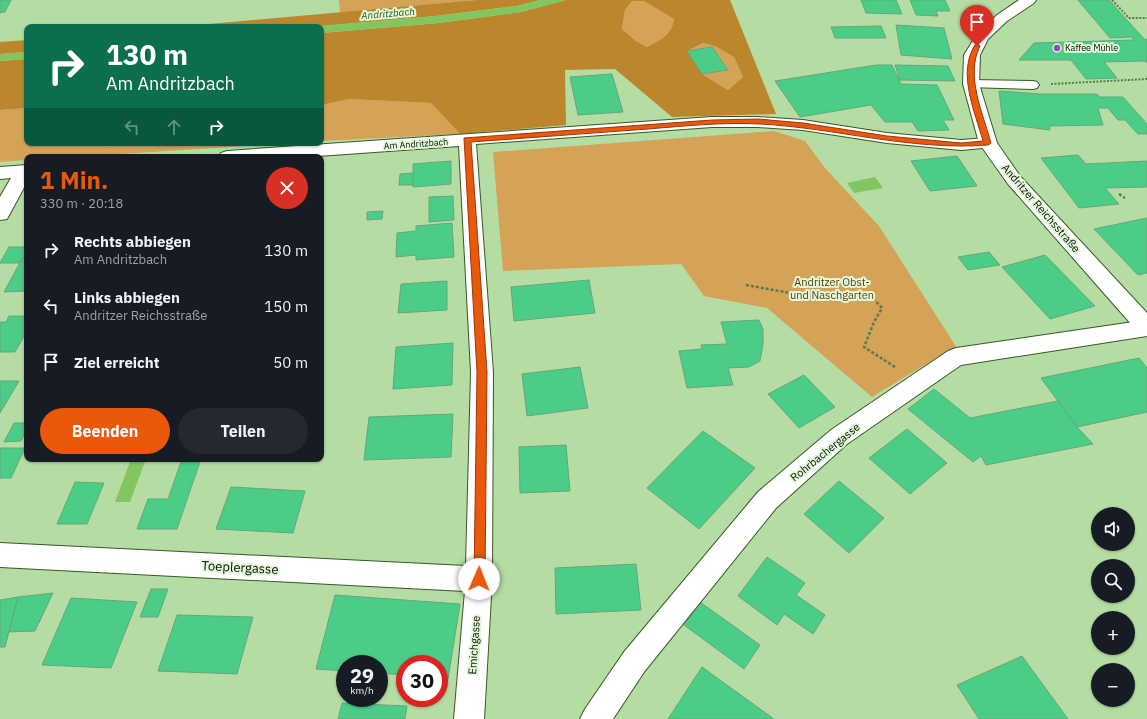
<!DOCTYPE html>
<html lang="de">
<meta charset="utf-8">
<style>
:root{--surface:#171b24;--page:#242831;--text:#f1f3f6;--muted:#9ea1a6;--accent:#ea580c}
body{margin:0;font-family:"IBM Plex Sans",sans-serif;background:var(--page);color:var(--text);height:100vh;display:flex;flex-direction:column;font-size:15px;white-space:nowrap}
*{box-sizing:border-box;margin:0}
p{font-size:13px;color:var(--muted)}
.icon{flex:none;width:22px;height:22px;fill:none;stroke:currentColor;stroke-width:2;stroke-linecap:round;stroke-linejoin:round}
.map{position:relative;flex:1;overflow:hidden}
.sheet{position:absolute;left:24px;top:154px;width:300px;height:308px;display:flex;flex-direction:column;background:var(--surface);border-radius:8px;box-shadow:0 1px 3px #0004}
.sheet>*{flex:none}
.hud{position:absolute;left:24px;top:24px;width:300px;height:122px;border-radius:8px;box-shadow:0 1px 3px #0004;background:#0b6e4f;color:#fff;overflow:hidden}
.tools{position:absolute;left:1091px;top:507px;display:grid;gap:8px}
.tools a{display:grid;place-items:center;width:44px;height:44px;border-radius:50%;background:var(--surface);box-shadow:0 1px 3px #0004;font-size:20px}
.speed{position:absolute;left:336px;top:655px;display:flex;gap:8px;font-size:20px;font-weight:700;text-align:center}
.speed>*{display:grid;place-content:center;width:52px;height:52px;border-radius:50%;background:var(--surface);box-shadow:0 1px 3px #0004;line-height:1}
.speed small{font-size:10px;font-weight:400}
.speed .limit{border:6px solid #d22;background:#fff;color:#111}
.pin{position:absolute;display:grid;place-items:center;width:34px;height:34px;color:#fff;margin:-41px -17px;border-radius:50% 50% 50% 0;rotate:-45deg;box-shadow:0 0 4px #0007}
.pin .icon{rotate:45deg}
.me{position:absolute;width:44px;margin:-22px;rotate:1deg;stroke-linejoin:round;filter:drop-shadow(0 0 3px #0008)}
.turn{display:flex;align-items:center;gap:14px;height:84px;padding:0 16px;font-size:18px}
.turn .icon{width:52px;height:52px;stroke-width:2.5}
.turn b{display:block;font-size:28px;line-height:34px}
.lanes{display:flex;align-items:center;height:38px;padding:0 16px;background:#0003;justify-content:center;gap:20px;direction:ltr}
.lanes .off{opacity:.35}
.round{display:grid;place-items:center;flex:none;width:42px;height:42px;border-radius:21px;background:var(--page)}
.overview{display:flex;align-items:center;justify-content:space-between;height:68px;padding:0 16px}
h1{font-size:24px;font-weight:800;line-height:30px;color:var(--accent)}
.button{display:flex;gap:8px;margin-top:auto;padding:8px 16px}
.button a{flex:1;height:46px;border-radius:24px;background:var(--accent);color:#fff;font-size:16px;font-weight:800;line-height:46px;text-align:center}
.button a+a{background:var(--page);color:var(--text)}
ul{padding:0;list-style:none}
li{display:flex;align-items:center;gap:12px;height:56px;padding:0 16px}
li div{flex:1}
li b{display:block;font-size:15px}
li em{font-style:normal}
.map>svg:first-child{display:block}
</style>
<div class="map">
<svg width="1147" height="719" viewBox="0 0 1147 719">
<rect width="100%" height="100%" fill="#b5dda3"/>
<!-- green -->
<g fill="#d5a357">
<path d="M339 0H477L340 13Z"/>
<path d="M632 1H644L674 19C671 36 662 40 647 47L636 41 622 29 625 10Z"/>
<path d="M703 43 715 46 734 57 743 77 728 90 702 74 687 51Z"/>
<path d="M349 99 431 103 460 134 321 141V105Z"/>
<path d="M27 108V143H106L105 147 123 143H290L74 157H27V160L0 162V110Z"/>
<path d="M774 131 805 141 825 168 879 226 957 348 944 353 872 397 767 308 704 296 681 264 503 271 493 152Z"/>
</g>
<!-- forest -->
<g fill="#bc862c" fill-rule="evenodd">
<path d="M477 0H540L517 6 436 16 310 27H175Z"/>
<path d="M566 0H730L776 114 672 117 615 69 565 70 566 125 460 134 431 103 349 99 321 105V33L439 23 521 12ZM632 1H644L674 19C671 36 661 40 647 47L636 41 622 29 625 10ZM703 43 715 46 734 57 743 77 728 90 702 74 687 51Z"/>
<path d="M27 40V52L0 54V42Z"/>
<path d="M27 59V108L0 110V61Z"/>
</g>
<!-- water -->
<g fill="#82c660">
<path d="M540 0H566L521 12 439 23 321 33V27H310L436 16 517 6Z"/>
<path d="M27 52V59L0 61V54Z"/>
<path d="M875 177 883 188 854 193 847 183Z"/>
<path d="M131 459H146L130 502H115Z"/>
</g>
<!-- building -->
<g fill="#4bcc87" stroke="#66a67e">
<path d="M0 0H11L5 12 0 13Z"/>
<path d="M861 0H896L902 14 866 13Z"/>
<path d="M910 0H945L950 11H936L938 16 916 15Z"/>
<path d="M1078 0H1109L1145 40 1147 39V63L1145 61 1104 62 1117 78 1086 79 1071 60H1019L1034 43 1134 40 1132 37 1110 38Z"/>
<path d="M896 25 944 28 952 59 901 55Z"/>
<path d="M881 26 886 38H835L831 27Z"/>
<path d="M712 47 728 70 702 74 687 51Z"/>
<path d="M876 65H892L901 84 937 85 954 120H943L949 130 918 131 912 122H885L871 105 800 117 775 81Z"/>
<path d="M895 65 948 66 955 81 900 80Z"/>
<path d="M612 74 623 112 578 115 570 77Z"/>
<path d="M999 91 1040 94H1097L1100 97H1123L1147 124V134H1138L1125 120H1118L1108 108H1098L1103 125 1049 126 1050 130 1003 124Z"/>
<path d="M1078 155 1086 164 1147 161V187L1105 188 1119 204 1079 208 1041 158Z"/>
<path d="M957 156 977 186 930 191 911 161Z"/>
<path d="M451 161V184L413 187V164Z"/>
<path d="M413 173V185H399L400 174Z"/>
<path d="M453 196 454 220 429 222V197Z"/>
<path d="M383 211 382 219 367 220V212Z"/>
<path d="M1147 218V273L1138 275 1094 229Z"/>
<path d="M452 223 454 257 416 260V255L396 257 397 233 416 231V226Z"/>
<path d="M9 247H27V256L23 257 19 263H0Z"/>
<path d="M989 252 1000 265 968 270 958 257Z"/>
<path d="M1045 255 1095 306 1050 319 1002 267Z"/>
<path d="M23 257H27V291L4 292Z"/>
<path d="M589 280 595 313 514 321 511 287Z"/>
<path d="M447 281V310L398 313 401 284Z"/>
<path d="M9 316H27V331L15 352H0V322H6Z"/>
<path d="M759 320 763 329V344L760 361 749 367 728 368 733 385 687 388 679 351 702 349 701 345 727 344 721 322Z"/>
<path d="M453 343 452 385 393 389 396 347Z"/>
<path d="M1139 358 1147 368V412L1077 427 1041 378Z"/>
<path d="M580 367 588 408 527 416 522 374Z"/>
<path d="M804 375 835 407 799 428 768 394Z"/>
<path d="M0 381H19L0 413Z"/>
<path d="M934 389 970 418 1058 401 1077 427 1093 444 986 465 981 456 973 462 908 409Z"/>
<path d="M453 414 451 457 364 460 369 417Z"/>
<path d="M14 423H27V429L21 441 4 442Z"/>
<path d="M907 429 947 463 910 494 869 458Z"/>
<path d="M703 431 755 468 699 529 647 488Z"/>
<path d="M566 445 570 491 520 493 519 447Z"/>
<path d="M0 448H25L11 478H0Z"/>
<path d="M182 459H201L177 529H137L148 499H168Z"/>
<path d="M839 481 884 518 849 553 804 514Z"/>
<path d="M75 482 104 483 87 524H57Z"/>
<path d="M231 487 305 491 293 533 216 529Z"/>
<path d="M767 557 805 583 796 595 825 615 813 634 784 614 777 625 738 596Z"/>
<path d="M636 564 641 610 556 614 555 568Z"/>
<path d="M151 589H168L158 617H140Z"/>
<path d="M53 593 35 631 8 632 18 597Z"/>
<path d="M335 595 460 604 448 679 439 678V664H405V675L379 673V664H345V671L316 669Z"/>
<path d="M18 597 5 647H0V600Z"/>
<path d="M71 598 137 602 111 668 42 665Z"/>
<path d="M700 602 760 645 744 669 684 625Z"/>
<path d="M177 615 253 617 237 674 158 671Z"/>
<path d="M1022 656 1068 719H979L957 685Z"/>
<path d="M702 667 774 719H668Z"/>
<path d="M342 703 407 706 405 719H338Z"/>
</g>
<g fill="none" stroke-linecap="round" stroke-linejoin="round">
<defs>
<path id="service" d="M971 80 1033 81 1037 82 1039 85 1037 88 1033 89 967 87 965 84 967 81Z"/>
<g id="minor">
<path d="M712 117H758L803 120 887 133 961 140 988 138 994 139 997 143 994 147 961 150 887 143 803 130 758 127H712L476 144 493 372 492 579 484 719H454L465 591 0 567V543L466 566 471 372 459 146 304 157H218L221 153 227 151Z"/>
<path d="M27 165V182L7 219 0 220V197L11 178 0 179V167Z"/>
<path d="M1147 320V336L961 365 847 444 776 508 644 672 613 719H580L585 709 624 652 758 492 831 430 948 351 956 348Z"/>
</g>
<path id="tertiary" d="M1019 0H1036L1034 3 1007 21 988 39 980 55 979 84 997 143 1020 176 1147 313V335L1139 333 1008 184 979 143 963 84 964 55 977 34 997 15Z"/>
</defs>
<!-- service casing -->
<use href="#service" stroke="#375925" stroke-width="2"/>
<!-- minor casing -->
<use href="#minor" stroke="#375925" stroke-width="2"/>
<!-- tertiary casing -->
<use href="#tertiary" stroke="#375925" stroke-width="2"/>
<!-- path-far1 -->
<g stroke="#5e7853" stroke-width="2" stroke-dasharray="2 1.5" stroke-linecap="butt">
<path d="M1112 0 1129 18H1147"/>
<path d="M1051 84 1147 79"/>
</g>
<!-- path -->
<g stroke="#5e7853" stroke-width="2.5" stroke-dasharray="3 2" stroke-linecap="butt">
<path d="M1119 194 1125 198"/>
<path d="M746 285 818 298 849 294 870 295 882 308 874 322 864 347 895 367"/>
</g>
<!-- service -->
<use href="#service" fill="#fff" fill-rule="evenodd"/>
<!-- minor -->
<use href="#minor" fill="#fff" fill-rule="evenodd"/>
<!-- tertiary -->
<use href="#tertiary" fill="#fff" fill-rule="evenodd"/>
</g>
<!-- route -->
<path fill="#ea580c" stroke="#983908" d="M977 44 980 46C965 76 983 113 991 143L988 145C911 151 836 128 760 124 723 122 685 126 648 129 589 133 530 138 471 142L487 372 485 579 483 583 479 584 475 583 474 579 477 372 464 138 712 120 758 119 803 123 887 136 961 143 983 141C975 112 957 73 975 45Z"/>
<!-- markers -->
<circle fill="#9b49b8" stroke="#e3f7da" stroke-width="1.5" cx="1057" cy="48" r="4"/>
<g text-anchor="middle" stroke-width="4" stroke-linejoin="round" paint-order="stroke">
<!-- far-poi labels -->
<g font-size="9" fill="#051101" stroke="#e3f7da" text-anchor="start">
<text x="1065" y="51">Kaffee Mühle</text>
</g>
<!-- far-street labels -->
<g font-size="9" fill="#051101" stroke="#e3f7da">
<text transform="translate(416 144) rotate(-4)" y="3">Am Andritzbach</text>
</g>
<!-- far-water labels -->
<g font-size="10" font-style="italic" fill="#29540d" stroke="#e3f7da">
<text transform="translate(388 13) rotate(-5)" y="4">Andritzbach</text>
</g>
<!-- street labels -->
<g font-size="11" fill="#051101" stroke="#e3f7da">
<text transform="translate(1041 208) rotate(49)" y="4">Andritzer Reichsstraße</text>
<text transform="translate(825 452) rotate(-39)" y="4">Rohrbachergasse</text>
<text transform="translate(474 645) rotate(-86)" y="4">Emichgasse</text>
</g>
<!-- park labels -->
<g font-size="11" fill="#583c0b" stroke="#e3f7da">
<text x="832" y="286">Andritzer Obst-<tspan x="832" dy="13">und Naschgarten</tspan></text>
</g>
<!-- near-street labels -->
<g font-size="13" fill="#051101" stroke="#e3f7da">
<text transform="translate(240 567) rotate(3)" y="5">Toeplergasse</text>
</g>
</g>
</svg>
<div class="tools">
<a><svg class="icon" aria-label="sound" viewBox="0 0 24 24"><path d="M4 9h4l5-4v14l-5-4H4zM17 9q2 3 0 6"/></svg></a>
<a><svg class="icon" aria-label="search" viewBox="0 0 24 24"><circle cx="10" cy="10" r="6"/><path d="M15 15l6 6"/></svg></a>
<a>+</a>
<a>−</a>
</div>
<div class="speed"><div>29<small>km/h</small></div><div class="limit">30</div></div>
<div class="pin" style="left:977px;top:46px;background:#d93025"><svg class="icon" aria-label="arrive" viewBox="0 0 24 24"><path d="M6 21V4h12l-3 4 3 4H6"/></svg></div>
<svg class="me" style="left:479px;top:579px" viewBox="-20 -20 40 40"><circle r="19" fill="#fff"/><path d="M0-13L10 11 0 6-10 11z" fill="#ea580c"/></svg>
<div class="hud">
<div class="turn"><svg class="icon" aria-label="right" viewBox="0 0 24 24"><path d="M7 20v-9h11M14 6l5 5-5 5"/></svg><div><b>130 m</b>Am Andritzbach</div></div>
<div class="lanes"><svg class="icon off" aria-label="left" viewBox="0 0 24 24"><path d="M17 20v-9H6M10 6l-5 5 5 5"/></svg><svg class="icon off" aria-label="ahead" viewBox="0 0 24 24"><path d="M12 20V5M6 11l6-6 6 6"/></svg><svg class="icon" aria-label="right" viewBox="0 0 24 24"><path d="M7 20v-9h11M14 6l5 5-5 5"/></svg></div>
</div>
<section class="sheet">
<div class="overview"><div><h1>1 Min.</h1><p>330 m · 20:18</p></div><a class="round" style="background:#d93025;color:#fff"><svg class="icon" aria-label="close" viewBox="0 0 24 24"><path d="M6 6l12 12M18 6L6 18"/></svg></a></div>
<ul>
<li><svg class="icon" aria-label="right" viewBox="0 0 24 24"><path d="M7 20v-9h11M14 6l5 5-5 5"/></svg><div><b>Rechts abbiegen</b><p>Am Andritzbach</p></div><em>130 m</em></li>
<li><svg class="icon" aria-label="left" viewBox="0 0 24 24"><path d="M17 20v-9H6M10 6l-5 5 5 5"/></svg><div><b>Links abbiegen</b><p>Andritzer Reichsstraße</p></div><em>150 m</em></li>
<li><svg class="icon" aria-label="arrive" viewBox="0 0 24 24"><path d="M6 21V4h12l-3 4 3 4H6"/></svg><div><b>Ziel erreicht</b></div><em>50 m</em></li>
</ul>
<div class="button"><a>Beenden</a><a>Teilen</a></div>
</section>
</div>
